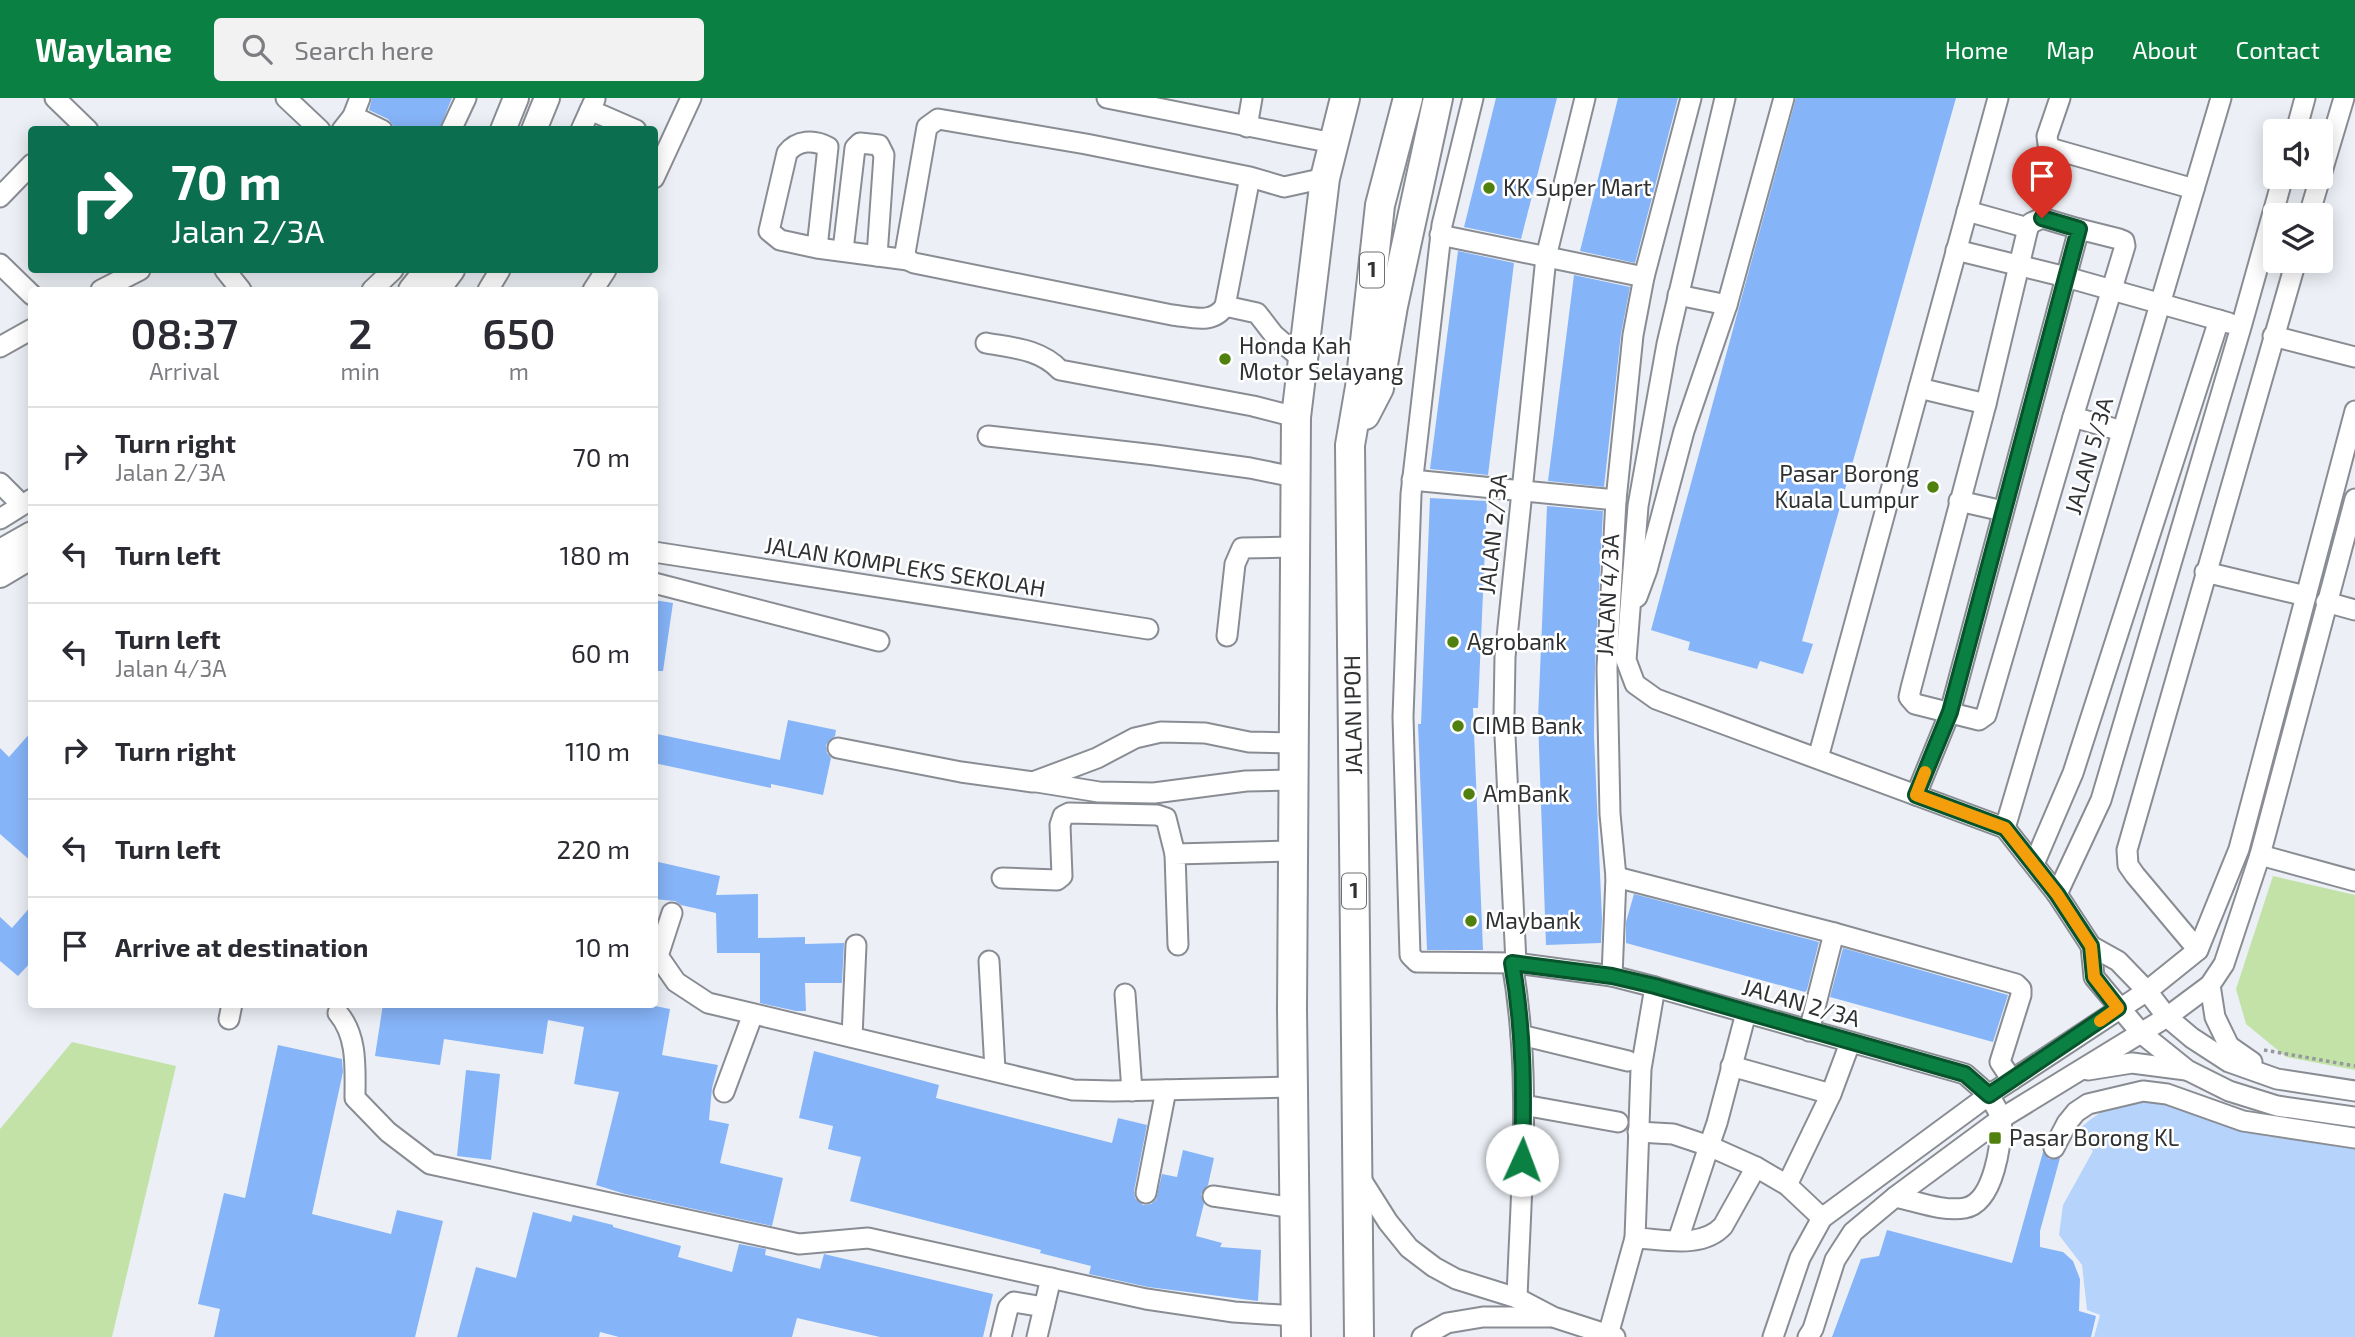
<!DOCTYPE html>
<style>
:root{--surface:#fff;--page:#f2f2f3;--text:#2b2b33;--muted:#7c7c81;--line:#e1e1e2;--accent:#0b8043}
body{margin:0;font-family:"Exo 2",sans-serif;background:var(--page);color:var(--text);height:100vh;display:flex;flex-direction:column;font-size:26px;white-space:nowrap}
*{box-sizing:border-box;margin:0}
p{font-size:23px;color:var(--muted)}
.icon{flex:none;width:38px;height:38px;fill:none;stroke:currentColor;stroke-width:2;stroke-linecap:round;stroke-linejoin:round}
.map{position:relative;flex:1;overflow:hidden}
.panel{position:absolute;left:28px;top:189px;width:630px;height:721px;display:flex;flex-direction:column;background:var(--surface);border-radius:7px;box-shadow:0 4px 18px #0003}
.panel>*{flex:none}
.top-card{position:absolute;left:28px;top:28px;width:630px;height:147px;border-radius:7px;box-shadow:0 4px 18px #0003;background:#0b6e4f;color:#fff;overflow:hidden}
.buttons{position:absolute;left:2263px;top:21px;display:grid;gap:14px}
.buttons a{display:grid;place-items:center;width:70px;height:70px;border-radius:7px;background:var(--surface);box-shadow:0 4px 18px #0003;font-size:35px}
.pin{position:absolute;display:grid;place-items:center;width:60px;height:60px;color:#fff;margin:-72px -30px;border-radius:50% 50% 50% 0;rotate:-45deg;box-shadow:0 0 7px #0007}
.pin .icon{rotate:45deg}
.me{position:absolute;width:77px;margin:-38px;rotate:2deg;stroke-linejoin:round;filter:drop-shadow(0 0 5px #0008)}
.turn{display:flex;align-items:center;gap:24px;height:147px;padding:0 28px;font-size:32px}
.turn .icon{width:91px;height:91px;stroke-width:2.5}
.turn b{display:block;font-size:49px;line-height:60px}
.eta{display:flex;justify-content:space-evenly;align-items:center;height:119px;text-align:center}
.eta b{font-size:42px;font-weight:600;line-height:49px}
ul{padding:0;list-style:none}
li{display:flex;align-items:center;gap:21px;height:98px;padding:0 28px;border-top:2px solid var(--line)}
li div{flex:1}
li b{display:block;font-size:26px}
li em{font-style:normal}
header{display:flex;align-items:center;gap:42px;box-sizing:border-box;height:98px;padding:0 35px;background:var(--accent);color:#fff}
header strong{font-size:33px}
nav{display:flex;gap:38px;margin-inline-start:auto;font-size:24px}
.search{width:490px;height:63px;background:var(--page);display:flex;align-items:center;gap:18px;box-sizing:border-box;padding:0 24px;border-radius:7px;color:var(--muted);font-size:26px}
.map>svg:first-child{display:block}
</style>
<header>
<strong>Waylane</strong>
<div class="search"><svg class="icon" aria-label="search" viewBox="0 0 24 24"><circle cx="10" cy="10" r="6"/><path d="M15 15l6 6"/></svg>Search here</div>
<nav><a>Home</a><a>Map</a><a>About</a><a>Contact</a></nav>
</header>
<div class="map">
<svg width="2355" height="1239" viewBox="0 0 2355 1239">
<rect width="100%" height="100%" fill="#ecf0f6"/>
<!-- green -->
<g fill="#c2e2a8">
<path d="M2273 778 2355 797V972L2286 959 2246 926 2236 891Z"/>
<path d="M72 944 176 968 112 1239H0V1031Z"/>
</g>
<!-- water -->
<path fill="#b6d3fc" d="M2159 1004 2265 1038 2355 1051V1239H2094L2100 1217 2087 1212 2082 1167 2059 1137 2063 1107 2093 1053 2075 1035C2104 1007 2120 1005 2159 1004Z"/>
<!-- building -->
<g fill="#86b4f8">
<path d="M372 0H452L439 32H399L394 29 388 21 369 12Z"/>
<path d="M1496 0H1557L1521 141 1464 129Z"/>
<path d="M1618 0H1678L1635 165 1580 153Z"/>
<path d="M1796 0H1956L1802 543 1813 546 1803 576 1760 563 1757 571 1688 552 1690 544 1651 532Z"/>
<path d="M1458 153 1514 165 1488 377 1430 371Z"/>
<path d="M1574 177 1630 189 1621 236 1604 389 1548 383Z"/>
<path d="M1430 400 1487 403 1478 610H1473L1483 852H1427L1418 626H1421Z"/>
<path d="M1547 408 1603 413 1595 569 1594 638 1602 821 1601 845 1546 847 1538 621Z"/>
<path d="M654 502 673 505 663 573H654Z"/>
<path d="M788 622 836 632 835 638 826 647 827 655 831 660 823 697 771 686V690L654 665 657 636 780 662Z"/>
<path d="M32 633V764L0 736V650L9 659Z"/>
<path d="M654 763 720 778 716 797 758 796V840L805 839V846L844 845 842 885H805L806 913H796L760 905V855H717L716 815 681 807 675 803 654 801Z"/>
<path d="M1634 796 1819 844 1807 892 1805 894 1626 845V824Z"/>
<path d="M32 807V863L18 878 0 863V819L12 830Z"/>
<path d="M1843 850 2008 897 1993 944 1830 899Z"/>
<path d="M383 906H645L670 911 662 957 718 967 712 990 709 1022 729 1026 720 1065 783 1080 772 1128 625 1096 596 1087 619 994 574 986 584 929 548 922 543 956 444 941 440 967 375 958Z"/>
<path d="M278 947 342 961 343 974 312 1116 391 1136 397 1112 443 1123 415 1239H214L220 1211 198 1206 224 1095 245 1100Z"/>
<path d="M814 953 939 987 936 1000 1112 1045 1118 1020 1147 1027 1134 1093 1135 1100 1143 1107 1151 1106 1156 1102 1162 1076 1177 1079 1183 1052 1214 1060 1208 1087 1201 1096 1204 1105 1196 1138 1222 1145 1220 1149 1261 1152 1258 1203 1148 1189 1089 1176 1091 1168 1040 1155 1041 1152 850 1103 861 1059 828 1051 833 1028 799 1020Z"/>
<path d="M466 972 500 976 491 1062 457 1058Z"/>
<path d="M2043 1054 2049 1061 2060 1060 2040 1133V1149L2063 1154 2073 1163 2080 1181 2079 1213 2096 1218 2091 1239H1832L1861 1161 1879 1158 1887 1132 2012 1165Z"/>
<path d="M533 1114 571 1124 573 1117 613 1127V1129L681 1148 678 1159 732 1174 739 1146 766 1151 765 1157 820 1171 824 1156 993 1196 983 1239H880L797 1220 792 1239H619L600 1234 599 1239H457L476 1169 516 1180Z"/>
</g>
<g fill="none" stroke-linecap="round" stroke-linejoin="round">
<defs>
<g id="minor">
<path d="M55 0 88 32"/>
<path d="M286 0 320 32"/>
<path d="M1107 0 1333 45"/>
<path d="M1473 0 1442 127 1411 396 1403 619 1410 857 1417 864 1516 865 1612 878 1655 889 1965 976 1989 997 2002 1020"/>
<path d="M1725 0 1667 246 1638 408 1626 562 1635 586 1656 601 2005 730 2057 796 2091 848 2118 863 2147 893 2167 919 2192 940 2229 964 2277 981 2355 993"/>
<path d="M2060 0 2047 38 2048 46 2053 51 2194 91"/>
<path d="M590 12 636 32"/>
<path d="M353 18 382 32"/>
<path d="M1247 29 1252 0"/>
<path d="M342 32 353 18 360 0"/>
<path d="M451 32 466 0"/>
<path d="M581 32 595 1"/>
<path d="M2296 33 2305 0"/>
<path d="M1250 79 1225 208C1213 227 1191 219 1172 217L914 165 908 162 905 155 927 29 938 21 1086 46 1250 79 1284 89 1325 80"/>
<path d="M654 80 691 0"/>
<path d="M0 99 32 66"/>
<path d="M1967 113 2028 130"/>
<path d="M2309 117 2344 0"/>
<path d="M1440 137 1644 179"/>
<path d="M817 150 828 49C814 41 797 42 787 55L769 133 780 142 817 150 908 162"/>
<path d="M843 152 855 50 860 45 879 47 884 57 877 158"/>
<path d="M1956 152 2066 179 2229 225"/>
<path d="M0 166 32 197"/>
<path d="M225 172 241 192"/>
<path d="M101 192 140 172"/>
<path d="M372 192 393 172"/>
<path d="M488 192 500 172"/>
<path d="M593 192 606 172"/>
<path d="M1678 197 1727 207"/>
<path d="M1225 208 1257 215 1274 237 1304 263"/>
<path d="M2273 238 2355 259"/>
<path d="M986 245C1013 250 1040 251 1060 272L1253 308 1296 319"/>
<path d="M0 249 32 231"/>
<path d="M1919 290 1986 306"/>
<path d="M2073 319 1986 617 1979 622 1915 606 1909 599 1911 590 1986 306 2028 130 2031 125 2042 120 2079 131"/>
<path d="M988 338 1155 357 1250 370 1294 379"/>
<path d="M1412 382 1616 402"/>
<path d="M0 385 21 406"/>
<path d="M1959 403 2003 413"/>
<path d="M0 421 32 401"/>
<path d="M654 454 1148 531"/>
<path d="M2205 474 2306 498"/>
<path d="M654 485 879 543"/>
<path d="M1637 499 1647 472 1684 333 1727 207 1784 0"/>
<path d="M2326 504 2355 512"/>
<path d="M1227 538 1235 466 1242 450 1294 449"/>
<path d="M838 650 961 674 1033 684 1097 660 1135 640 1161 634 1205 635 1249 644 1294 645"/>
<path d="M1818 660 1998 0"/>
<path d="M1037 684 1099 694 1154 695 1246 683 1293 682"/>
<path d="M1916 697 1950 614 2079 131 2119 141 2124 143 2125 148 2073 319 2122 333"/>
<path d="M2005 730 2221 0"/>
<path d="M2260 757 2355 783"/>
<path d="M2034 766 2073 675 2219 222"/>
<path d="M1616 779 1834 835 2016 886 2021 891V897L2000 964 2012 982"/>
<path d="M1002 780 1057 782 1062 778 1060 727 1063 718 1069 715 1157 717 1166 720 1175 756"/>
<path d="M2057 796 2101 702 2241 229 2283 79"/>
<path d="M672 815 658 858 676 884 708 905 1073 992 1113 993 1293 989"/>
<path d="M1178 847 1175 756 1293 753"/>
<path d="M2091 848 2094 879 2141 935 2187 972 2229 993 2277 1008 2355 1019"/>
<path d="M2198 852 2135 777 2128 767 2127 752 2296 163"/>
<path d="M989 863 995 972"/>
<path d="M1512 865C1532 976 1521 1089 1517 1200"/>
<path d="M1516 865 1504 617 1505 559 1546 159 1585 0"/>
<path d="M1612 878 1616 779 1610 716 1607 570 1616 402 1633 237 1644 179 1691 0"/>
<path d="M2210 887 2215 919 2229 948 2252 964"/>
<path d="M1125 896 1132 993"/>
<path d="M338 915C358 939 355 970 355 1000L388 1034 430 1066 799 1146 868 1140 1146 1201 1234 1214 1296 1218"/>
<path d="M229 921 232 906"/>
<path d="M1809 933 1834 835"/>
<path d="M1521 937 1628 963"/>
<path d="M852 939 856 847"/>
<path d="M1731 968 1831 996 1850 945"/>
<path d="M2088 972 2132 965 2186 972"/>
<path d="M724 994 753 916"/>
<path d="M1524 1007 1618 1024"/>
<path d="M1638 1034 1673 1036 1709 1048 1717 1025 1746 915"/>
<path d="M2054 1050 2067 1025 2076 1014 2088 1006 2143 993 2167 996 2243 1023 2355 1040"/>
<path d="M1357 1075 1388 1124 1409 1150 1434 1169 1456 1181 1517 1200 1553 1219 1615 1239"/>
<path d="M1787 1087 1831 996"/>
<path d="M1146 1095 1166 992"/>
<path d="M1213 1098 1295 1110"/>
<path d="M1895 1099C1916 1103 1943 1114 1965 1110 1995 1104 2001 1044 2002 1020"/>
<path d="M1635 1140C1663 1141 1702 1151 1723 1128L1756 1069"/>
<path d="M1678 1142 1709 1048 1756 1069 1787 1087 1822 1120"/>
<path d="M1608 1237 1635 1140 1641 971 1655 889"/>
<path d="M1001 1239 1008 1210 1014 1204 1044 1209"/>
<path d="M1037 1239 1051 1180"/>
<path d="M1422 1239 1447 1225 1483 1219H1549"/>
<path d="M1773 1239 1800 1160 1822 1120 1989 997 2147 893 2198 852 2239 751 2355 313"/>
<path d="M1808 1239 1813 1231 1835 1162 1853 1134 1895 1099 2002 1020 2167 919 2210 887 2224 866 2260 757 2355 401"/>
</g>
<g id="major">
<path d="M503 32 516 0"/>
<path d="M534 32 547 0"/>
<path d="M411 192 427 172"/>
<path d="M437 192 452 172"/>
<path d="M0 454 32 436"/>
<path d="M0 477 32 458"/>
</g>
<g id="highway">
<path d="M1365 317 1379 290 1393 208 1438 0"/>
<path d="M1296 1239 1292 911 1296 319 1325 80 1345 0"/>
<path d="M1359 1239 1350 347 1360 289 1380 107 1408 0"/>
</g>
</defs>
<!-- minor casing -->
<use href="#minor" stroke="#898d93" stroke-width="23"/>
<!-- major casing -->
<use href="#major" stroke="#898d93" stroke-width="28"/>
<!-- highway casing -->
<use href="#highway" stroke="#898d93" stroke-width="32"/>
<!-- path -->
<path stroke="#95989c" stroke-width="3.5" stroke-dasharray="3.5 3.5" stroke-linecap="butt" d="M2264 952 2355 968"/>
<!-- minor -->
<use href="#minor" stroke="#fff" stroke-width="19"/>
<!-- major -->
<use href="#major" stroke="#fff" stroke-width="24"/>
<!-- highway -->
<use href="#highway" stroke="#fff" stroke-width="28"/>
</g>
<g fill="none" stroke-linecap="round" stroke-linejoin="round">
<defs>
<path id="route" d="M1522 1062C1524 996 1524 931 1512 865L1612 878 1655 888 1965 976 1989 997 2118 910 2094 879 2091 848 2057 796 2005 730 1916 697 1950 614 2079 131 2042 120"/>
</defs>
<!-- route casing -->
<use href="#route" stroke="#07532c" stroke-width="18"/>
<!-- route -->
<use href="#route" stroke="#0b8043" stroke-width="12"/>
<!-- slow -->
<path stroke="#f59e0b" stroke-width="12" d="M1925 674 1916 697 2005 730 2057 796 2091 848 2094 879 2118 910 2100 923"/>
</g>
<!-- markers -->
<g fill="#50800d" stroke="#fff" stroke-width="2.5">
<circle cx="1489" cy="90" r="7"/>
<circle cx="1225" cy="261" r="7"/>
<circle cx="1933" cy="389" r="7"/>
<circle cx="1453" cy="544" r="7"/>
<circle cx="1458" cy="628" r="7"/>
<circle cx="1469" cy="696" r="7"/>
<circle cx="1471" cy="823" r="7"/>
<rect x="1988" y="1033" width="14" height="14" rx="3.5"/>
</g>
<g text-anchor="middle" stroke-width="5" stroke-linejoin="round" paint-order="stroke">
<!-- shield labels -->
<g fill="#fff" stroke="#6d6f70" stroke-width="2">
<rect x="1360" y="154.5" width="24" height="35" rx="5"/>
<rect x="1342" y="775.5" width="24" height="35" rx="5"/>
</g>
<g font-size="21" font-weight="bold" fill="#2f3133">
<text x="1372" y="179">1</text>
<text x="1354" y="800">1</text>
</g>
<!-- poi labels -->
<g font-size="23" fill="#2f3133" stroke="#fff" text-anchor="start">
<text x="1503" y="98">KK Super Mart</text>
<text x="1239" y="256">Honda Kah<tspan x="1239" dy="26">Motor Selayang</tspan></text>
<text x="1919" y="384" text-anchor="end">Pasar Borong<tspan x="1919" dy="26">Kuala Lumpur</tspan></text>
<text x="1467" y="552">Agrobank</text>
<text x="1472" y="636">CIMB Bank</text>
<text x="1483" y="704">AmBank</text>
<text x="1485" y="831">Maybank</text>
<text x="2009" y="1048">Pasar Borong KL</text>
</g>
<!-- street labels -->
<g font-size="23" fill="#2f3133" stroke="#fff">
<text transform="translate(2089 358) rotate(-74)" y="8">JALAN 5/3A</text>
<text transform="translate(1493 436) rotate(-84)" y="8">JALAN 2/3A</text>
<text transform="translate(905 469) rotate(9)" y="8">JALAN KOMPLEKS SEKOLAH</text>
<text transform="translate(1608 497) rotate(-87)" y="8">JALAN 4/3A</text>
<text transform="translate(1353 617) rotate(-91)" y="8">JALAN IPOH</text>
<text transform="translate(1801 905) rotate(16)" y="8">JALAN 2/3A</text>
</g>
</g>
</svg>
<div class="buttons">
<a><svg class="icon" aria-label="sound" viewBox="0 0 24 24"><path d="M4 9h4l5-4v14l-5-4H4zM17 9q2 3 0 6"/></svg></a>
<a><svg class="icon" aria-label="layers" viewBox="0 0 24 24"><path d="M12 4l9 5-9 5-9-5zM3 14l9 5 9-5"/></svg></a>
</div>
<div class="pin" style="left:2042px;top:120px;background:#d93025"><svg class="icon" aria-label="arrive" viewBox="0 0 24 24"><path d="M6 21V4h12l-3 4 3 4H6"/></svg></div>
<svg class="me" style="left:1522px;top:1062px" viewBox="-20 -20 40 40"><circle r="19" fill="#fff"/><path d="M0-13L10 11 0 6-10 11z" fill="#0b8043"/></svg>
<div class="top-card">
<div class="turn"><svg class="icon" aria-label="right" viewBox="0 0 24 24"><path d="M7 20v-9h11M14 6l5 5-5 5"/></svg><div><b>70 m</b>Jalan 2/3A</div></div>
</div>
<section class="panel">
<div class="eta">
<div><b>08:37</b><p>Arrival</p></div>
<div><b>2</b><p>min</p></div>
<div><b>650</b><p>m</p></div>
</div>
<ul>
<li><svg class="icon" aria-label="right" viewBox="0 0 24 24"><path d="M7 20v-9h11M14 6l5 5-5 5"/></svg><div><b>Turn right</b><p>Jalan 2/3A</p></div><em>70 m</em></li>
<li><svg class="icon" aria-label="left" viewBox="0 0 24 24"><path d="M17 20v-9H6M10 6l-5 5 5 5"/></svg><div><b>Turn left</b></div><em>180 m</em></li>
<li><svg class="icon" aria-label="left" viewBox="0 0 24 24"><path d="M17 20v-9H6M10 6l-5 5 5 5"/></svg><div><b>Turn left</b><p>Jalan 4/3A</p></div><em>60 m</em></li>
<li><svg class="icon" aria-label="right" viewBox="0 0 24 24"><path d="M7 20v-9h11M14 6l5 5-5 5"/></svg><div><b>Turn right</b></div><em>110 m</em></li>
<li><svg class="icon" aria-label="left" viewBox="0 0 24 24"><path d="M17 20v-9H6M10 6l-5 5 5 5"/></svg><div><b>Turn left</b></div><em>220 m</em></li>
<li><svg class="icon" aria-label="arrive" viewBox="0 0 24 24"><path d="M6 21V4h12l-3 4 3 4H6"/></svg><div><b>Arrive at destination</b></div><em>10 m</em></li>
</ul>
</section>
</div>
